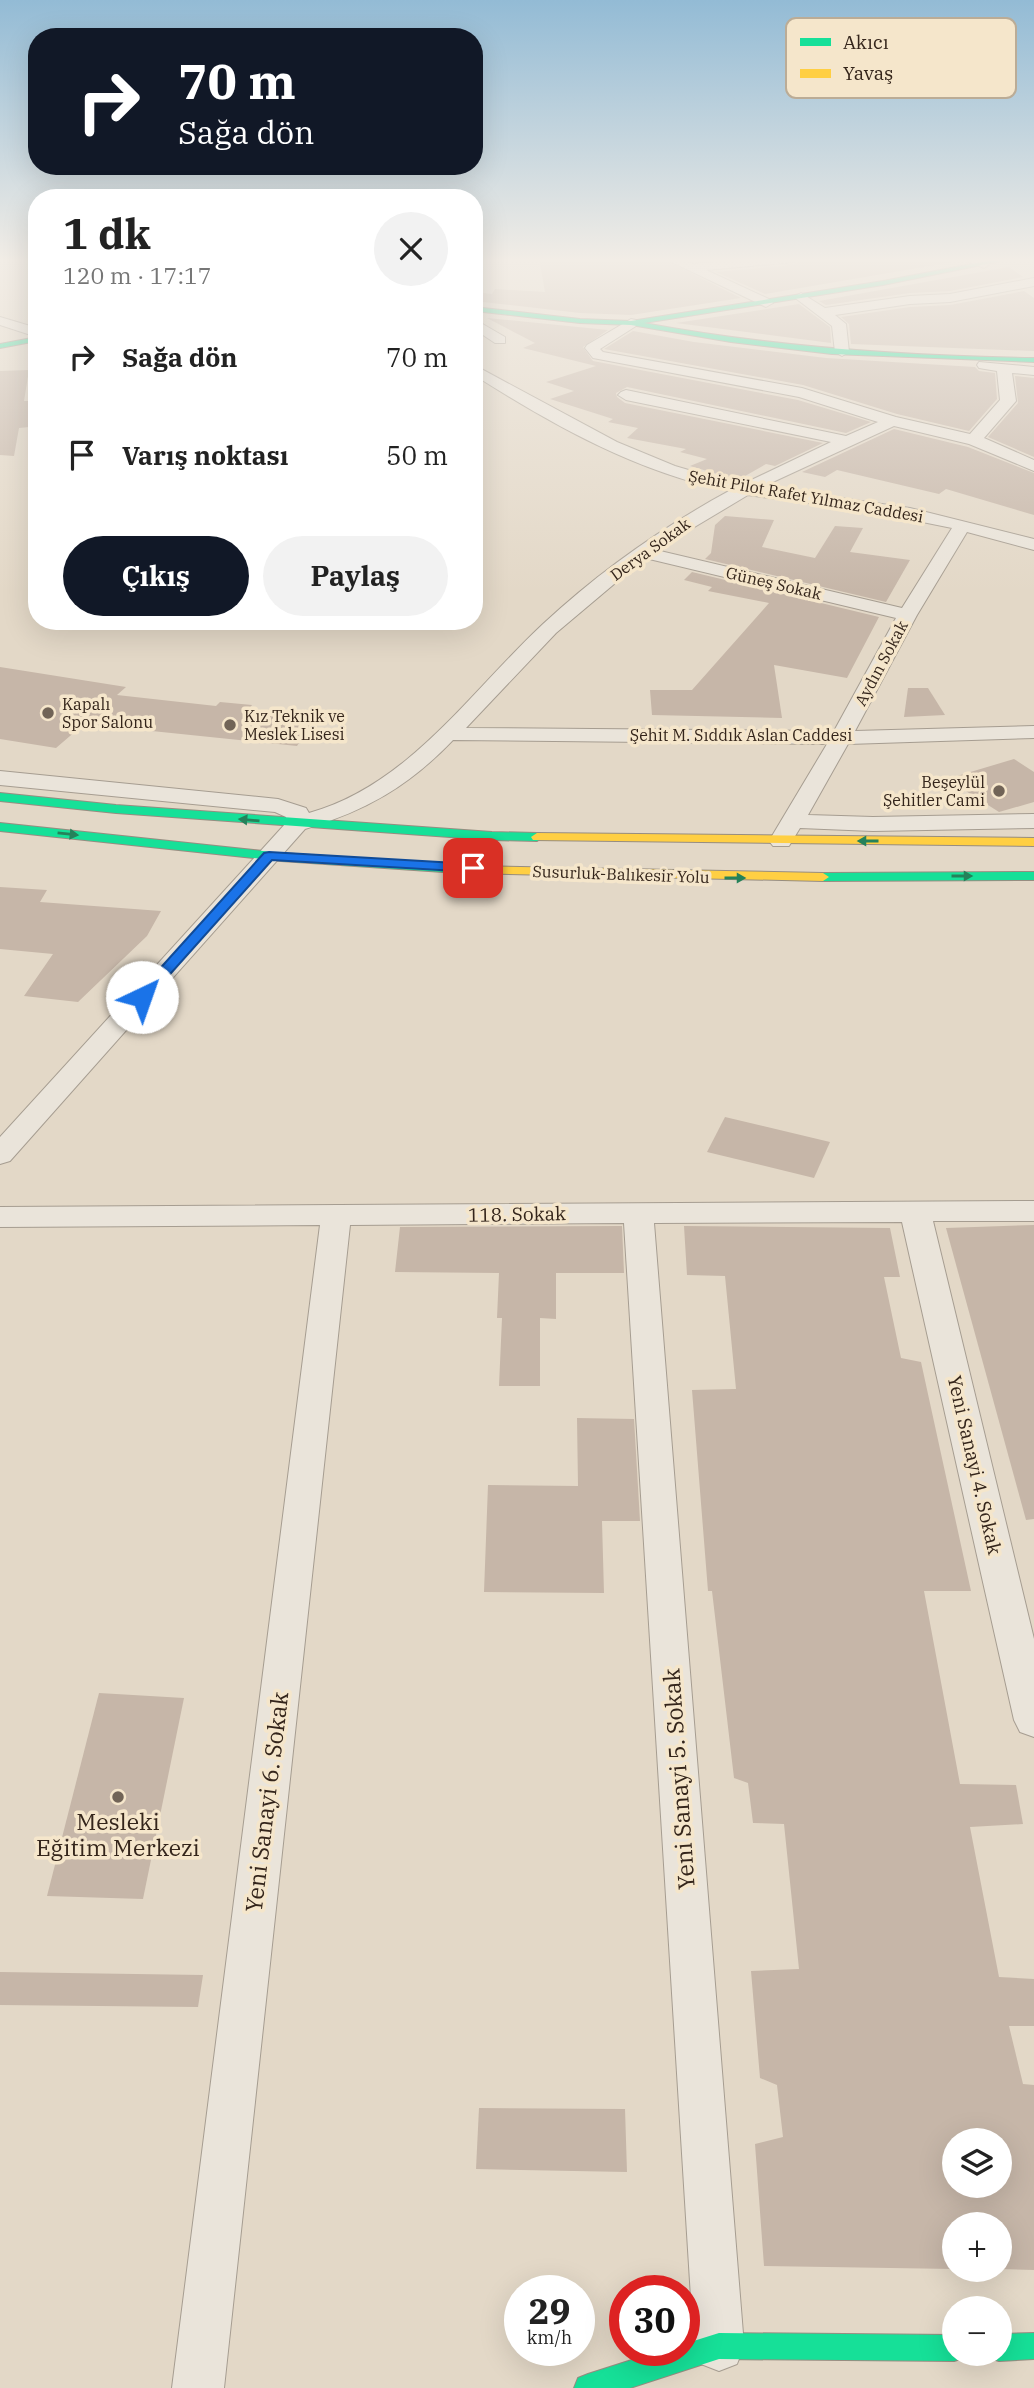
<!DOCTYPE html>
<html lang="tr">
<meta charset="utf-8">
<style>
:root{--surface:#fff;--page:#f2f2f2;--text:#222;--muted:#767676;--accent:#111827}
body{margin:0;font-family:"IBM Plex Serif",serif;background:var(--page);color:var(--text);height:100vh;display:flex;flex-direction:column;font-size:26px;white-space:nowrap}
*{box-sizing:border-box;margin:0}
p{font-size:23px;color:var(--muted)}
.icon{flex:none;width:38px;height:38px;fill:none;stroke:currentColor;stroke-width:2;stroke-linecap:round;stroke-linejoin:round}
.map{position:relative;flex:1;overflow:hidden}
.drawer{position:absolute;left:28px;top:189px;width:455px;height:441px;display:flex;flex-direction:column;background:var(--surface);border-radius:28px;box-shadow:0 7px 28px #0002}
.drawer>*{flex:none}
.guide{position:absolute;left:28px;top:28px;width:455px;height:147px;border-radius:28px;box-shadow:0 7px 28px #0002;background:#111827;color:#fff;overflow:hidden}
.fabs{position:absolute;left:942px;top:2128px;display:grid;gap:14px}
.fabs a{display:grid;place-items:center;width:70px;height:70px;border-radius:50%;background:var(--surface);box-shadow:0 7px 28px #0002;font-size:35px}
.speed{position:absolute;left:504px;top:2275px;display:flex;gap:14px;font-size:35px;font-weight:700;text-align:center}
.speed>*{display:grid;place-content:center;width:91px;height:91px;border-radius:50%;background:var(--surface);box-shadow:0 7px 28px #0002;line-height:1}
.speed small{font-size:18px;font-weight:400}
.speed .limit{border:10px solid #d22;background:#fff;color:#111}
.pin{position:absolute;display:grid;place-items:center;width:60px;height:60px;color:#fff;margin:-30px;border-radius:14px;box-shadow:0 4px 10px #0006}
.me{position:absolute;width:77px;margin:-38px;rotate:42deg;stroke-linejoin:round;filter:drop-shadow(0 0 5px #0008)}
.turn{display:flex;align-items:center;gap:24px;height:147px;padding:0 35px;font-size:32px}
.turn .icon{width:91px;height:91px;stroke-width:2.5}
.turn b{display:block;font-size:49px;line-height:60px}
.round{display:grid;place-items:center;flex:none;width:74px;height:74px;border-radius:37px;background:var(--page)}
.overview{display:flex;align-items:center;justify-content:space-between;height:119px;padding:0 35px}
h1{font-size:42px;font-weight:700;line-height:52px}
.cta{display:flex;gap:14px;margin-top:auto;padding:14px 35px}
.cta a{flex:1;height:80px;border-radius:42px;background:var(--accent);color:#fff;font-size:28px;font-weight:700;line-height:80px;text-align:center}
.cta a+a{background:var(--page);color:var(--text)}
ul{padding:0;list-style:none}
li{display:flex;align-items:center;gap:21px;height:98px;padding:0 35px}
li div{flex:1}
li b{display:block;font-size:26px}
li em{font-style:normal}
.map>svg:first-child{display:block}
</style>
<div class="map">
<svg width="1034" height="2388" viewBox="0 0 1034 2388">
<rect width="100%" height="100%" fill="#e3d8c7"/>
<!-- building -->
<g fill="#c6b6a8" fill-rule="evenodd">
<path d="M539 258H661L741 298 631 315 580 313 474 301V292L492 294 495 289 545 292Z"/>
<path d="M802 258H956L959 261 765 294 716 272 794 265Z"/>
<path d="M1009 267 1023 277 950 291 910 293 826 305 819 301Z"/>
<path d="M1024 291 1034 298V351L851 344 849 324 841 317 910 307 950 305Z"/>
<path d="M799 304 830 327 831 343 676 323Z"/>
<path d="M487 318 608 330 583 347 593 361 798 400 871 422 846 433 627 387 616 393 617 397 625 403 823 443 775 466 766 464 738 480 690 466 707 459 680 452 686 449 627 438 638 428 608 422 613 419 550 399 574 391 546 382 596 366 523 348 535 343Z"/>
<path d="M633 331 694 342 826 358 975 367 979 371 995 373 997 399 969 431 897 414 803 385 604 349Z"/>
<path d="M29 370 24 401H33L29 427 19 428 14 456 0 455V371Z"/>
<path d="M1015 376 1034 378V457L988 437 1018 403Z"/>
<path d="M894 429 968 447 1034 473V515L946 489 939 494 837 470 825 477 802 472Z"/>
<path d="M725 516 774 520 762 547 815 558 835 526 863 528 850 552 910 560 886 602 705 559 711 553 715 525Z"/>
<path d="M692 572 879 617 847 678 774 665 782 718 652 715 650 690H692L769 603 708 591 712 587 684 580Z"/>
<path d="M0 667 126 687 117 695 216 706 220 702 252 705 247 712 315 719 297 746 84 724 56 748 0 739Z"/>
<path d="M908 688H928L945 715 904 717Z"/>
<path d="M1014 759 1034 772V802L999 812 947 779Z"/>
<path d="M0 887 47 890 40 902 161 911 147 936 78 1002 24 996 53 954 0 949Z"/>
<path d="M725 1117 830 1142 814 1178 707 1152Z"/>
<path d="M1034 1225V1519L1026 1520 946 1228Z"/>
<path d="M622 1226 624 1273H556V1319L540 1318V1386H499L502 1318H497L499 1273 395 1272 400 1227Z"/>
<path d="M684 1226 890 1228 900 1277H884L901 1358 921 1362 971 1591H924L960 1784 1016 1785 1023 1824 970 1827 999 1977 1034 1979V2026H1009L1023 2084 1034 2085V2270L999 2269V2224H954V2269L764 2266 755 2144 783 2137 777 2085 760 2078 751 1971 799 1969 784 1824 753 1823 748 1783 734 1778 712 1591H708L692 1390 736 1389 725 1276 687 1275ZM954 2140H999V2186H954Z"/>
<path d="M577 1418 634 1419 640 1521H602L604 1593 484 1592 488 1485 578 1486Z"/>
<path d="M99 1693 184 1698 143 1899 47 1896Z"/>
<path d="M0 1972 203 1975 198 2007 0 2005Z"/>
<path d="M479 2108 625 2109 627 2172 476 2169Z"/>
</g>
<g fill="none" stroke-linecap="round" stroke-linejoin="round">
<defs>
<g id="street">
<path d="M663 258H679L693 264 757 258H800L794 262 706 270 771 300 773 303 766 307Z"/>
<path d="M959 258H978L990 264 984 268Z"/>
<path d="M1034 278V286L950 302 910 304 835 315 846 324 849 352 842 356 835 352 832 326 794 297 801 293 825 308 910 296 950 294Z"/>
<path d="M0 317 37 328V337L0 325Z"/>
<path d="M474 319 505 337V343H495L474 329Z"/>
<path d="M631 319 636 320V326L600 349 603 352 802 388 896 417 970 434 1000 400 997 371 979 368 977 365 979 362 1034 367V375L1012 373 1016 401 984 438 1034 460V471L969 444 894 426 762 487 910 508 1034 539V550L967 532 917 615 855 731 1034 726V738L848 744 808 815 873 817 1034 814V828L873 831 800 828 789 846H773L769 841 827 744 453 740C409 786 366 811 305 829L10 1161 0 1164V1137L286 823V817L275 812 0 785V771L278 799 306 808 309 813C409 785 470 692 543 624 599 572 661 528 729 491 636 472 553 425 474 375V365L617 442 675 466 719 479 743 484 831 442 626 400 618 395 621 392 626 390 846 436 878 422 799 397 593 358 585 348 587 345ZM748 495 868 511 952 528 902 608 656 550ZM645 558 896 618 834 731 466 728 556 633Z"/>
<path d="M1034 1201V1221H933L1034 1639V1737L1020 1732 1014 1720 902 1222 654 1223 744 2346 737 2364 719 2371 701 2364 694 2346 624 1223 350 1225 224 2388H172L320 1225 0 1227V1207Z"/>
</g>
<g id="fast">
<path d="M1003 258H1016L883 285 644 323C773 347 903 356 1034 358V362L832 354 731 342 631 325 580 323 474 311V307L580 319 631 321 883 281Z"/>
<path d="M37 337V341L0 348V344Z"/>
<path d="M0 793 116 805 492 832 537 833 543 837 537 841 492 840 116 813 0 801Z"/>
<path d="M0 823 281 853 473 866 479 870 473 874 281 861 0 831Z"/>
<path d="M1034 872V880L823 881 817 877 823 873Z"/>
<path d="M719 2333 954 2335V2354H965L964 2358 954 2361 719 2359 630 2388H574L578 2378 588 2374 663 2350H684V2344Z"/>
<path d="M1034 2333V2359L999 2361 989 2358 988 2354H999V2334Z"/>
</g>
<g id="slow">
<path d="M537 833 1034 838V846L533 840 531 837Z"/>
<path d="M473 866 823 873 829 877 823 881 469 873 467 870Z"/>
</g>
</defs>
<!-- street casing -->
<use href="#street" stroke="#a69d91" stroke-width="2"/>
<!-- fast casing -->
<use href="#fast" stroke="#978d81" stroke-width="2"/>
<!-- slow casing -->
<use href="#slow" stroke="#978d81" stroke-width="2"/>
<!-- street -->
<use href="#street" fill="#eae4da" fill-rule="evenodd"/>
<!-- fast -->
<use href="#fast" fill="#16e098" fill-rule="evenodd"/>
<!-- slow -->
<use href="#slow" fill="#ffcf43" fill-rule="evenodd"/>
</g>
<!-- one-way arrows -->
<defs><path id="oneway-solid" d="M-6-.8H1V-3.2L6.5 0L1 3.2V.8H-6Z" transform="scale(1.75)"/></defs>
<g fill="#25825a">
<use href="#oneway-solid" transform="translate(249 820) rotate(-175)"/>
<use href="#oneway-solid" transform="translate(68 834) rotate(6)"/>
<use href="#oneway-solid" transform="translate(868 841) rotate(-180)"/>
<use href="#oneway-solid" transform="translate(962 876)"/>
<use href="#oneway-solid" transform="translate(735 878)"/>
</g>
<!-- sky -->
<linearGradient id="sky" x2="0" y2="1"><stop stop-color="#93bbd5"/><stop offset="0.44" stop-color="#f2ede6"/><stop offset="1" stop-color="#f2ede6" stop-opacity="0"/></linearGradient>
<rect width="1034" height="592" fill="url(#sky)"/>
<!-- route -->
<path fill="#1a73e8" stroke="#114b97" stroke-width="2" d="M269 852 473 864 479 868 473 872 272 860 147 1000H137V994L264 853Z"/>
<!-- markers -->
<g fill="#716457" stroke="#f5e6cb" stroke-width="2.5">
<circle cx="48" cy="713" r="7"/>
<circle cx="230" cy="725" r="7"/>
<circle cx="999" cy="791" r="7"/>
<circle cx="118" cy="1797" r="7"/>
</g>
<g text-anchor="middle" stroke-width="7" stroke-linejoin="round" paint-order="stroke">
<!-- far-street labels -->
<g font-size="16" fill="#34251b" stroke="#f5e6cb">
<text transform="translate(806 496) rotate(10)" y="6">Şehit Pilot Rafet Yılmaz Caddesi</text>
<text transform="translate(650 549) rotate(-36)" y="6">Derya Sokak</text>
<text transform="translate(774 583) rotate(13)" y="6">Güneş Sokak</text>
<text transform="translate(881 663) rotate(-62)" y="6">Aydın Sokak</text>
<text x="741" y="741">Şehit M. Sıddık Aslan Caddesi</text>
<text transform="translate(621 874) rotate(2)" y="6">Susurluk-Balıkesir Yolu</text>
</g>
<!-- far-poi labels -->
<g font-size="16" fill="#34251b" stroke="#f5e6cb" text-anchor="start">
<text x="62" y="710">Kapalı<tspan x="62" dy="18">Spor Salonu</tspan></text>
<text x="244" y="722">Kız Teknik ve<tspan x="244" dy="18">Meslek Lisesi</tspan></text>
<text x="985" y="788" text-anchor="end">Beşeylül<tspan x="985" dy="18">Şehitler Cami</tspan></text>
</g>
<!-- street labels -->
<g font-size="19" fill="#34251b" stroke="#f5e6cb">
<text transform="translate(517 1214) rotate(-1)" y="7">118. Sokak</text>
<text transform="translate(975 1465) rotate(77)" y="7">Yeni Sanayi 4. Sokak</text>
</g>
<!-- near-street labels -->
<g font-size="23" fill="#34251b" stroke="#f5e6cb">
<text transform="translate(679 1779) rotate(-94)" y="8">Yeni Sanayi 5. Sokak</text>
<text transform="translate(267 1802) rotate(-83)" y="8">Yeni Sanayi 6. Sokak</text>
</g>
<!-- near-poi labels -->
<g font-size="23" fill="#34251b" stroke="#f5e6cb">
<text x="118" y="1830">Mesleki<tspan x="118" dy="26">Eğitim Merkezi</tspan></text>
</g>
</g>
<!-- legend -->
<rect x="786" y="18" width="230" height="80" rx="10" fill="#f5e6cb" stroke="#bbac96" stroke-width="2"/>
<rect x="800" y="38" width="31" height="8" fill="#16e098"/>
<rect x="800" y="69" width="31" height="9" fill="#ffcf43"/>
<g font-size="19" fill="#34251b">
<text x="843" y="49">Akıcı</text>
<text x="843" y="80">Yavaş</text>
</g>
</svg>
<div class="fabs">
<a><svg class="icon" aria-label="layers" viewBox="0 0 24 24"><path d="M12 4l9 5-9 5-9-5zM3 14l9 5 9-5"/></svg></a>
<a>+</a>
<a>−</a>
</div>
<div class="speed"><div>29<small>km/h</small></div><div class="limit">30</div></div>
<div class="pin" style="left:473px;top:868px;background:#d93025"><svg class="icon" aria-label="arrive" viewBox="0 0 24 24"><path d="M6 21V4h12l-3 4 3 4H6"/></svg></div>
<svg class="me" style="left:142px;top:997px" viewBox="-20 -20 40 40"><circle r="19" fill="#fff"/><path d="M0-13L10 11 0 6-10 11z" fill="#1a73e8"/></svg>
<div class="guide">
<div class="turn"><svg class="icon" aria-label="right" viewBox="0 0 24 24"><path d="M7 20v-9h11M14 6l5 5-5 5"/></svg><div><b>70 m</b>Sağa dön</div></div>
</div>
<section class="drawer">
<div class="overview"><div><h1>1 dk</h1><p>120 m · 17:17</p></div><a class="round"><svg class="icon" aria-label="close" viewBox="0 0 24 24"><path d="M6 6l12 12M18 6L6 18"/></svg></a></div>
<ul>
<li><svg class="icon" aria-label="right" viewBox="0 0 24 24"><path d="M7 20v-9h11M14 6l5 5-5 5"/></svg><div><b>Sağa dön</b></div><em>70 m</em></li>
<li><svg class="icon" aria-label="arrive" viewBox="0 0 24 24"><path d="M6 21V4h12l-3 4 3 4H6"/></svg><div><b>Varış noktası</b></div><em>50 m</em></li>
</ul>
<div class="cta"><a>Çıkış</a><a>Paylaş</a></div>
</section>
</div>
